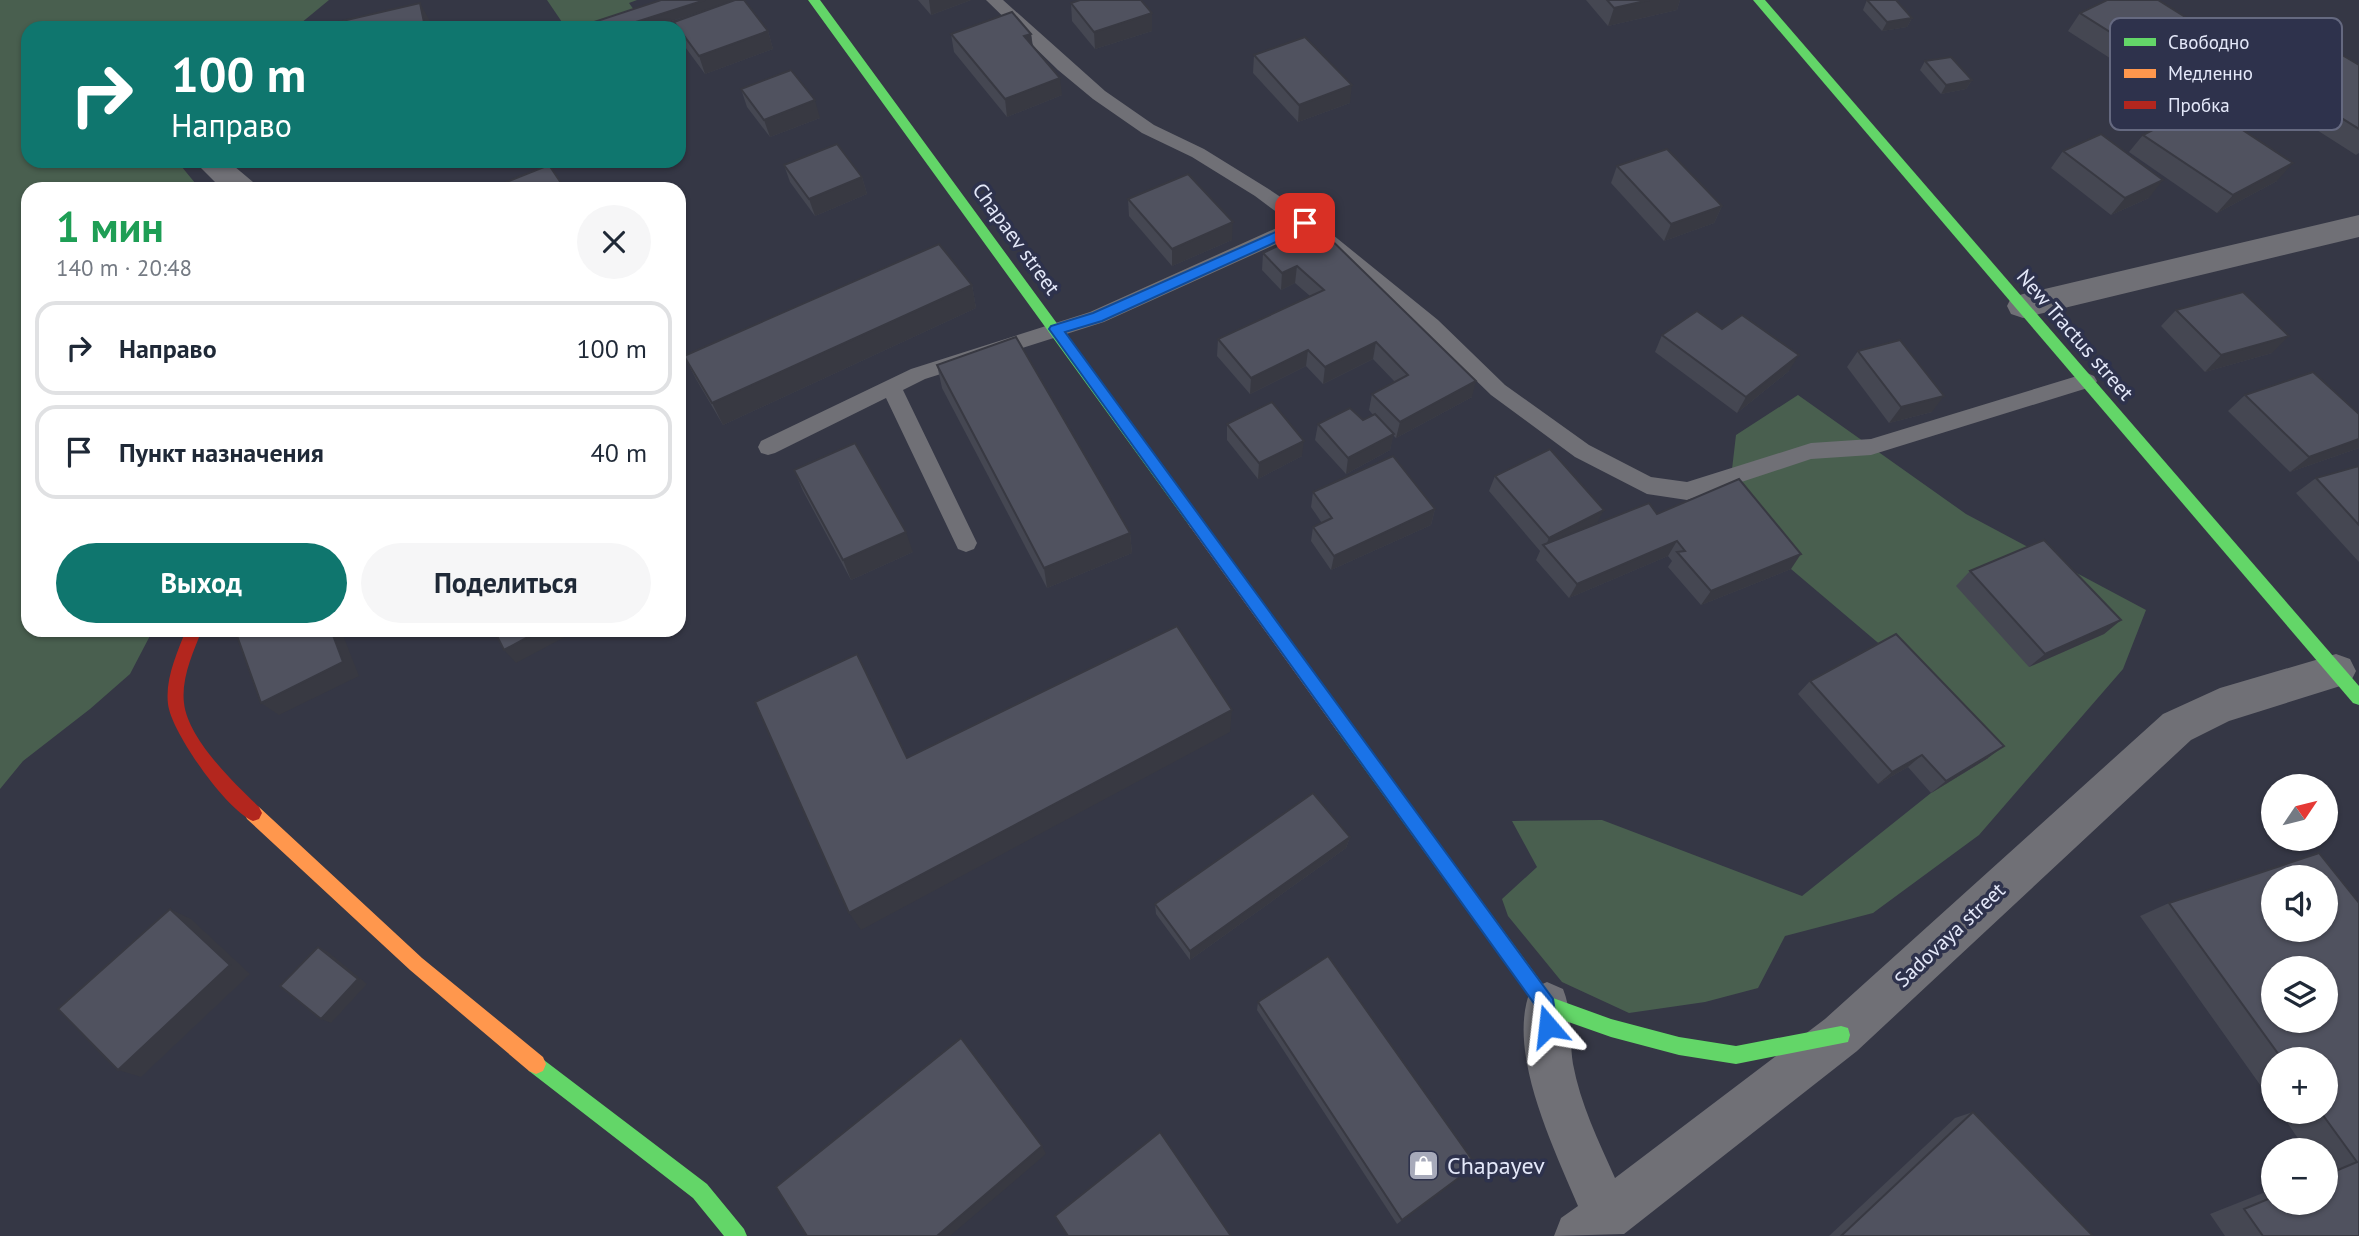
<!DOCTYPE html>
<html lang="ru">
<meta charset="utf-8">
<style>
:root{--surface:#fff;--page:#f6f6f7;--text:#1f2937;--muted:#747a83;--line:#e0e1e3;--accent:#0f766e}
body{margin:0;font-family:"PT Sans",sans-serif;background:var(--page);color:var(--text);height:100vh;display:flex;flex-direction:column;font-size:26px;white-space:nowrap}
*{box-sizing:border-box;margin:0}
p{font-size:23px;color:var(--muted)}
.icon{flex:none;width:38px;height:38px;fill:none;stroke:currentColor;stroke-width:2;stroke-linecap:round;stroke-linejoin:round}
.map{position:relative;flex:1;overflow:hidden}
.side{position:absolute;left:21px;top:182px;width:665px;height:455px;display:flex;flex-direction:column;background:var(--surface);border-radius:21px;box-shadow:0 2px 5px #0004}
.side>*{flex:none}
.top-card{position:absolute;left:21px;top:21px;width:665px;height:147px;border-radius:21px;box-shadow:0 2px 5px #0004;background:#0f766e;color:#fff;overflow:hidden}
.needle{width:46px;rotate:55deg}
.buttons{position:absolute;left:2261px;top:774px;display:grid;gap:14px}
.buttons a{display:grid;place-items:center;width:77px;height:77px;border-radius:50%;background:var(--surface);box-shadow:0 2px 5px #0004;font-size:35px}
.pin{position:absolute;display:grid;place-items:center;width:60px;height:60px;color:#fff;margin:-30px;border-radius:14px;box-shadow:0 4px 10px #0006}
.me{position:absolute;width:77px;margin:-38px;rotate:343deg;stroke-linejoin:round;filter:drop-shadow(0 0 5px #0008)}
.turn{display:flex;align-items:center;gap:24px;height:147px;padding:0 35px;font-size:32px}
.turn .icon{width:91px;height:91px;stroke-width:2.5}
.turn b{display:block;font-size:49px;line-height:60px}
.round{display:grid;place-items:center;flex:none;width:74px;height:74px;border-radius:37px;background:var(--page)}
.summary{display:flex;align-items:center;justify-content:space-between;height:119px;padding:0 35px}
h1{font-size:42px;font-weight:700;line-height:52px;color:#1e9e55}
.button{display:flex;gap:14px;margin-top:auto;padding:14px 35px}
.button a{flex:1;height:80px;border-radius:42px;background:var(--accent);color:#fff;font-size:28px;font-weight:700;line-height:80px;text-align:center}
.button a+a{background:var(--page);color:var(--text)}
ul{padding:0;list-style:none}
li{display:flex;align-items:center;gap:21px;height:94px;margin:0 14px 10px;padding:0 21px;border:4px solid var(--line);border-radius:21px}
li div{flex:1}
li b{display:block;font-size:26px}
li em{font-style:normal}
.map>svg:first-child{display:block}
</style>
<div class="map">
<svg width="2359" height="1236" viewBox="0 0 2359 1236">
<rect width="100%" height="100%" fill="#353745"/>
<!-- green -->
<g fill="#495f4f">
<path d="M0 0H329L295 28H28V161H177L200 189H28V630H153L130 674 90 709 23 761 0 789Z"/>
<path d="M547 0H637L629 3 639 17 608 28H566Z"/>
<path d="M1798 395 1966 514 2146 610 2123 669 1979 835 1873 913 1785 936 1758 988 1705 1002 1629 1013 1562 982 1508 916 1502 899 1537 867 1512 821 1602 820 1802 896 1931 793 1988 758 1883 647 1791 569 1729 495 1736 435Z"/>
</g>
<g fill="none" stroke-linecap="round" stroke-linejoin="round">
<!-- lane -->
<path fill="#707076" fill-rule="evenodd" d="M986 0H1003L1105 91 1154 125 1204 149 1267 188 1312 218 1438 320 1505 385 1589 445 1651 477 1687 482 1811 443 1871 439 2087 373 2094 376 2097 381 2094 386 1871 455 1811 459 1687 500 1647 494 1575 457 1491 395 1424 330 1338 258 1303 232 1104 322 925 379 903 390 977 543 974 549 966 552 958 549 886 398 775 453 768 455 761 453 758 447 761 441 911 369 1090 312 1290 222 1255 196 1192 157 1142 133 1093 99 1058 70Z"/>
<!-- street -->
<g fill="#707076" fill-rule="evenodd">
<path d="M194 161H228L253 182 257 189H222Z"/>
<path d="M2359 215V237L2023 318 2011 314 2007 306 2011 298 2023 294Z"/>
<path d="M2336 654 2350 659 2356 671 2350 683 2229 721 2191 740 1857 1051 1624 1234 1554 1236 1561 1218 1578 1206C1554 1148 1505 1050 1531 989L1547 982 1563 989C1573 1014 1569 1038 1573 1064 1580 1103 1599 1142 1615 1178L1825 1019 2163 714 2220 688Z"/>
</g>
<!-- fast -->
<g fill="#63d668" fill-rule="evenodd">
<path d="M808 0H820L1201 520 1204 524 1201 528H1191Z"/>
<path d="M1753 0H1765L2359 686V705L2353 703Z"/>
<path d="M1343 719 1349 721 1553 998 1611 1019 1679 1037 1736 1046 1841 1026 1848 1028 1850 1035 1848 1042 1736 1064 1679 1055 1611 1037 1540 1012 1337 731 1335 726 1337 721Z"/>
<path d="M536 1054 707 1184 744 1229 747 1236H724L693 1198 529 1071 526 1064 529 1057Z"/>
</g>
<!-- slow -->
<g fill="#ff974d" fill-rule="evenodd">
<path d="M1196 518 1201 520 1349 721 1351 726 1349 731 1343 733 1337 731 1191 528 1188 524 1191 520Z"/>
<path d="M253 805 259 807 422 958 543 1057 546 1064 543 1071 536 1074 529 1071 410 970 247 819 244 813 247 807Z"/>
</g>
<!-- jam -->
<path fill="#b3261e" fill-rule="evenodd" d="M186 630H202C193 652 181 679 184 703 188 739 234 783 259 807L262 813 259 819 253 821C227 811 171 732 168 704 165 679 177 653 186 630Z"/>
</g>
<!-- wall -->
<g fill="#454752">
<path d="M744 0 768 31 773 49 705 74 680 40 679 36V28H676L674 22 719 6 650 28H598Z"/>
<path d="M918 0H971L931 15Z"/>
<path d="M1586 0H1680L1677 10 1608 26Z"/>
<path d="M1867 0 1912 18 1907 27 1882 31 1863 10Z"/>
<path d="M1071 3 1152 13V31L1095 49 1072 21Z"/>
<path d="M2080 13 2203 55 2147 82 2068 31Z"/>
<path d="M951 34H1031L1033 46 1062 95 1007 117 954 52Z"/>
<path d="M1254 55 1350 103 1298 122 1253 73Z"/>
<path d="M1925 61 1972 80 1966 89 1941 94 1920 70Z"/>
<path d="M2359 65V153L2356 155 2267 98 2282 81Z"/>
<path d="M741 89 820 118 770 137 747 107Z"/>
<path d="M2143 135 2277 181 2217 213 2129 152Z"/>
<path d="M2063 151 2149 198 2111 215 2051 168Z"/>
<path d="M784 165 862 177 867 194 815 216 790 182Z"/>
<path d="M1617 166 1722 206 1714 223 1664 241 1611 183Z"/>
<path d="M1128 199 1232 240 1172 266 1129 216Z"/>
<path d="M1318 227 1472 397 1396 438 1393 435 1390 450 1346 474 1315 440 1318 424 1363 420 1373 415 1369 410 1372 394 1395 382 1373 359 1323 384 1306 366 1250 394 1217 356 1218 339 1310 296 1295 283 1281 290 1262 270 1263 253Z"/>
<path d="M972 285 976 308 723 425 696 379 684 356Z"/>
<path d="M2176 310 2272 353 2205 372 2161 326Z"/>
<path d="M1722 329 1789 371 1737 413 1655 352 1662 335Z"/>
<path d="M1858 351 1932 412 1889 423 1847 367Z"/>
<path d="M937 365 1130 533 1132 553 1047 588 942 388Z"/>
<path d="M2245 395 2359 414V448L2290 472 2228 411Z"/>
<path d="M1227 424 1302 456 1258 479 1227 440Z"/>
<path d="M2359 466V562L2296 493 2316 478Z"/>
<path d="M794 470 913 552 851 580 803 491Z"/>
<path d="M1495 476 1597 523 1657 514 1791 569 1701 605 1668 567 1672 561 1668 556 1569 598 1536 560 1540 551 1489 491Z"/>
<path d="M1313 492 1435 509 1431 525 1331 570 1311 541 1313 527 1322 523 1311 507Z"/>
<path d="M1970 571 2121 620 2104 634 2029 667 1956 586Z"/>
<path d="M1810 681 1988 758 1931 793 1908 767 1878 784 1798 694Z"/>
<path d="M1350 837 1346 848 1190 960 1156 914 1155 904Z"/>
<path d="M2169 903H2359V1236H2225L2210 1214 2273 1189V1202H2326V1150H2306L2279 1111H2326V1059H2273V1103L2140 916Z"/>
<path d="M1258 1002 1476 1165 1397 1224 1257 1010Z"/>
<path d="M1973 1112 2093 1236H1829L1955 1118Z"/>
</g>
<!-- shaded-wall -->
<g fill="#383942">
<path d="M705 0H737L650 28H617Z"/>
<path d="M929 0H971L931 15Z"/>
<path d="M1649 0H1680L1677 10 1608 26 1614 8Z"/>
<path d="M420 3 430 21 432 28H419Z"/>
<path d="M1152 13V31L1095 49 1094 32Z"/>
<path d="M1912 18 1907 27 1882 31 1887 22Z"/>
<path d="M768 31 773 49 705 74 699 56Z"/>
<path d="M1031 34 1033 51 1024 36Z"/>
<path d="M2217 37 2203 55 2147 82 2161 64Z"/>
<path d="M1060 78 1062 95 1007 117 1005 99Z"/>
<path d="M1972 80 1966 89 1941 94 1946 85Z"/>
<path d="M1352 85 1350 103 1298 122 1299 105Z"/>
<path d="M815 100 820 118 770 137 764 120Z"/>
<path d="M2293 163 2277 181 2217 213 2233 195Z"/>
<path d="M862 177 867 194 815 216 809 199Z"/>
<path d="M2163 180 2149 198 2111 215 2125 198Z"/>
<path d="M1722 206 1714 223 1664 241 1671 224Z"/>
<path d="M1233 222 1232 240 1172 266V249Z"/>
<path d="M1297 266 1295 283 1281 290 1282 273Z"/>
<path d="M972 285 976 308 723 425 712 403Z"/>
<path d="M2289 336 2272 353 2205 372 2221 355Z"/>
<path d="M1376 342 1373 359 1323 384 1325 367Z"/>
<path d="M1308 350 1306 366 1250 394 1251 378Z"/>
<path d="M1799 355 1789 371 1737 413 1746 397Z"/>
<path d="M1476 381 1472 397 1396 438 1400 422Z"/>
<path d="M1944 396 1932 412 1889 423 1901 407Z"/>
<path d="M1394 434 1390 450 1346 474 1348 458Z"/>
<path d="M2359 439V448L2290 472 2309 457Z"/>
<path d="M1304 441 1302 456 1258 479 1259 463Z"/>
<path d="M1435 509 1431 525 1331 570 1334 556Z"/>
<path d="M1604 510 1596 525 1545 547 1549 538Z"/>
<path d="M906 532 913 552 851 580 843 560Z"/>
<path d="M1130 533 1132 553 1047 588 1044 568Z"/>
<path d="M1677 541 1668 556 1569 598 1577 584Z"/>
<path d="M1801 554 1791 569 1701 605 1711 591Z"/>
<path d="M2121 620 2104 634 2029 667 2045 654Z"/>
<path d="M331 630H341L359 676 279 715 261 703Z"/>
<path d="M541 630H578L516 663 504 650Z"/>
<path d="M1232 710 1230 732 861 930 849 913Z"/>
<path d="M2004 746 1988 758 1931 793 1946 781Z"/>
<path d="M1922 755 1908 767 1878 784 1892 772Z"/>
<path d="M1350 837 1346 848 1190 960V951Z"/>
<path d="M170 909 191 919 250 974 141 1077 118 1070Z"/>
<path d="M318 947 328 952 367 984 331 1023 321 1019Z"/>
<path d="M1042 1146 1046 1154 950 1236H937Z"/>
</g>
<!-- building -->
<g fill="#50525f" stroke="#383942" stroke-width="2" fill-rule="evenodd">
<path d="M661 0H705L617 28H598L594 22Z"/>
<path d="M735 0H744L768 31 699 56 674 22Z"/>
<path d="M1080 0H1141L1152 13 1094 32 1071 3Z"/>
<path d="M1607 0H1649L1614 8Z"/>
<path d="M1867 0H1896L1912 18 1887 22Z"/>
<path d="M2107 0H2158L2217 37 2161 64 2080 13Z"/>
<path d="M420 3 425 27 419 28H339L338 22Z"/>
<path d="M1012 12 1031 34 1024 36 1060 78 1005 99 951 34Z"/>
<path d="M1305 37 1352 85 1299 105 1254 55Z"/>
<path d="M2337 52 2359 65V129L2282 81Z"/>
<path d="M1951 57 1972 80 1946 85 1925 61Z"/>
<path d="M791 70 815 100 764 120 741 89Z"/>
<path d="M2203 104 2293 163 2233 195 2143 135Z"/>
<path d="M2101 134 2163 180 2125 198 2063 151Z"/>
<path d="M837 144 862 177 809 199 784 165Z"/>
<path d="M1667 149 1722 206 1671 224 1617 166Z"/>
<path d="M549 165 565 189H489Z"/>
<path d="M1188 174 1233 222 1172 249 1128 199Z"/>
<path d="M1318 227 1476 381 1400 422 1372 394 1408 375 1376 342 1325 367 1308 350 1251 378 1218 339 1324 290 1297 266 1282 273 1263 253Z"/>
<path d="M939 244 972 285 712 403 684 356Z"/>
<path d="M2243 292 2289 336 2221 355 2176 310Z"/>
<path d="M1697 311 1722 329 1742 315 1799 355 1746 397 1662 335Z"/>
<path d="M1016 337 1130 533 1044 568 937 365Z"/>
<path d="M1900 340 1944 396 1901 407 1858 351Z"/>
<path d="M2313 372 2359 414V439L2309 457 2245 395Z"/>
<path d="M1272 402 1304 441 1259 463 1227 424Z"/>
<path d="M1350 408 1363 420 1375 414 1394 434 1348 458 1318 424Z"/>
<path d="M855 443 906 532 843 560 794 470Z"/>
<path d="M1550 449 1604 510 1549 538 1495 476Z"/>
<path d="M1393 456 1435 509 1334 556 1313 527 1332 518 1313 492Z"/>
<path d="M2359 466V525L2316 478Z"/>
<path d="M1739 479 1801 554 1711 591 1677 552 1685 551 1677 541 1577 584 1543 545 1649 503 1657 514Z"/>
<path d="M2044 540 2121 620 2045 654 1970 571Z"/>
<path d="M1177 626 1232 710 849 913 755 702 857 654 907 758Z"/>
<path d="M235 630H331L343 662 261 703Z"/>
<path d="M494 630H541L504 650Z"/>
<path d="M1896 634 2004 746 1946 781 1922 755 1892 772 1810 681Z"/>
<path d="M1313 793 1350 837 1190 951 1155 904Z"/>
<path d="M2319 853 2359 903V1236H2263L2244 1209 2273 1197V1202H2326V1175L2357 1162 2320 1111H2326V1059H2282L2169 903ZM2273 877H2326V929H2273ZM2273 968H2326V1020H2273Z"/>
<path d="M170 909 230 965 118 1070 58 1009Z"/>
<path d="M318 947 358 979 321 1019 280 986Z"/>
<path d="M1328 956 1476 1165 1402 1220 1258 1002Z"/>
<path d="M961 1038 1042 1146 937 1236H807L776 1187Z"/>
<path d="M1973 1112 2093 1236H1841Z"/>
<path d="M1160 1132 1231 1236H1068L1055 1216Z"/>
</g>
<!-- route -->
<path fill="#1a73e8" stroke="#114b97" stroke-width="2" d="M1305 219 1311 223 1309 227 1102 321 1065 332 1553 999 1557 1026 1554 1032 1548 1035 1541 1032 1538 1009 1049 329 1051 326 1093 313Z"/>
<!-- icons -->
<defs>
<symbol id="shop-square" viewBox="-11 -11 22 22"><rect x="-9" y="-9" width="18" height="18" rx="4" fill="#a7aaba" stroke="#2e324c"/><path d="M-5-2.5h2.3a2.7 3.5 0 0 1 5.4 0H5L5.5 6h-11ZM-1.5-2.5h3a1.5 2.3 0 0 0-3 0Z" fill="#fff"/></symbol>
</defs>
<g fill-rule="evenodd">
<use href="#shop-square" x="1406" y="1148" width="35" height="35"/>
</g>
<g text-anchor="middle" stroke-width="7" stroke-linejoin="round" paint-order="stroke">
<!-- street labels -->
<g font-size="21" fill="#e4e8f9" stroke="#2e324c">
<text transform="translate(1016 239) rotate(54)" y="7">Chapaev street</text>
<text transform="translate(2075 335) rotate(49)" y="7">New Tractus street</text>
<text transform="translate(1950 935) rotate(-43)" y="7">Sadovaya street</text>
</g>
<!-- near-poi labels -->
<g font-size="24" fill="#e4e8f9" stroke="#2e324c" text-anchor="start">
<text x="1447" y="1174">Chapayev</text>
</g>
</g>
<!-- legend -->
<rect x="2110" y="18" width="232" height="112" rx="10" fill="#2e324c" stroke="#656980" stroke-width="2"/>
<rect x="2124" y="38" width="32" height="8" fill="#63d668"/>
<rect x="2124" y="69" width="32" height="9" fill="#ff974d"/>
<rect x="2124" y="101" width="32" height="8" fill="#b3261e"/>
<g font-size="19" fill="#e4e8f9">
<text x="2168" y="49">Свободно</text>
<text x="2168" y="80">Медленно</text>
<text x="2168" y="112">Пробка</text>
</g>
</svg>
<div class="buttons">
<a><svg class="needle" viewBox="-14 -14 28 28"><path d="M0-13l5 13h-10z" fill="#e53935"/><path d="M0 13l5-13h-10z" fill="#747a83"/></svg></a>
<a><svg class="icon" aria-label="sound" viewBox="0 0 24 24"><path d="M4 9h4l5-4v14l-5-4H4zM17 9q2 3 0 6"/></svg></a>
<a><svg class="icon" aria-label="layers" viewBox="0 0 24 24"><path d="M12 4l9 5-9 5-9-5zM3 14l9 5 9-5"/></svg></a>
<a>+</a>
<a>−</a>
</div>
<div class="pin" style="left:1305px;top:223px;background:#d93025"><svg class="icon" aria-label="arrive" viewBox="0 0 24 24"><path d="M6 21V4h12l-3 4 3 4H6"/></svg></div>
<svg class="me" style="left:1548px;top:1026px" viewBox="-20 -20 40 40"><path d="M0-17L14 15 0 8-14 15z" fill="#1a73e8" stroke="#fff" stroke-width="4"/></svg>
<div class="top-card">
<div class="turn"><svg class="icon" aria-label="right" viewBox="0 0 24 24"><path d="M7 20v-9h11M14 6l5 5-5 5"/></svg><div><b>100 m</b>Направо</div></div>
</div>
<section class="side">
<div class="summary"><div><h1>1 мин</h1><p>140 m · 20:48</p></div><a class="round"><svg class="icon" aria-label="close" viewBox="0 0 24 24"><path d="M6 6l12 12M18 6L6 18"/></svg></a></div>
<ul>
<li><svg class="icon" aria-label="right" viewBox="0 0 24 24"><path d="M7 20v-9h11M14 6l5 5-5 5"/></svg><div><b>Направо</b></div><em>100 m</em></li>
<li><svg class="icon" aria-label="arrive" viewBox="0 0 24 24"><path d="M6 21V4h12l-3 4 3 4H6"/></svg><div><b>Пункт назначения</b></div><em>40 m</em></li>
</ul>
<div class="button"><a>Выход</a><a>Поделиться</a></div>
</section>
</div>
